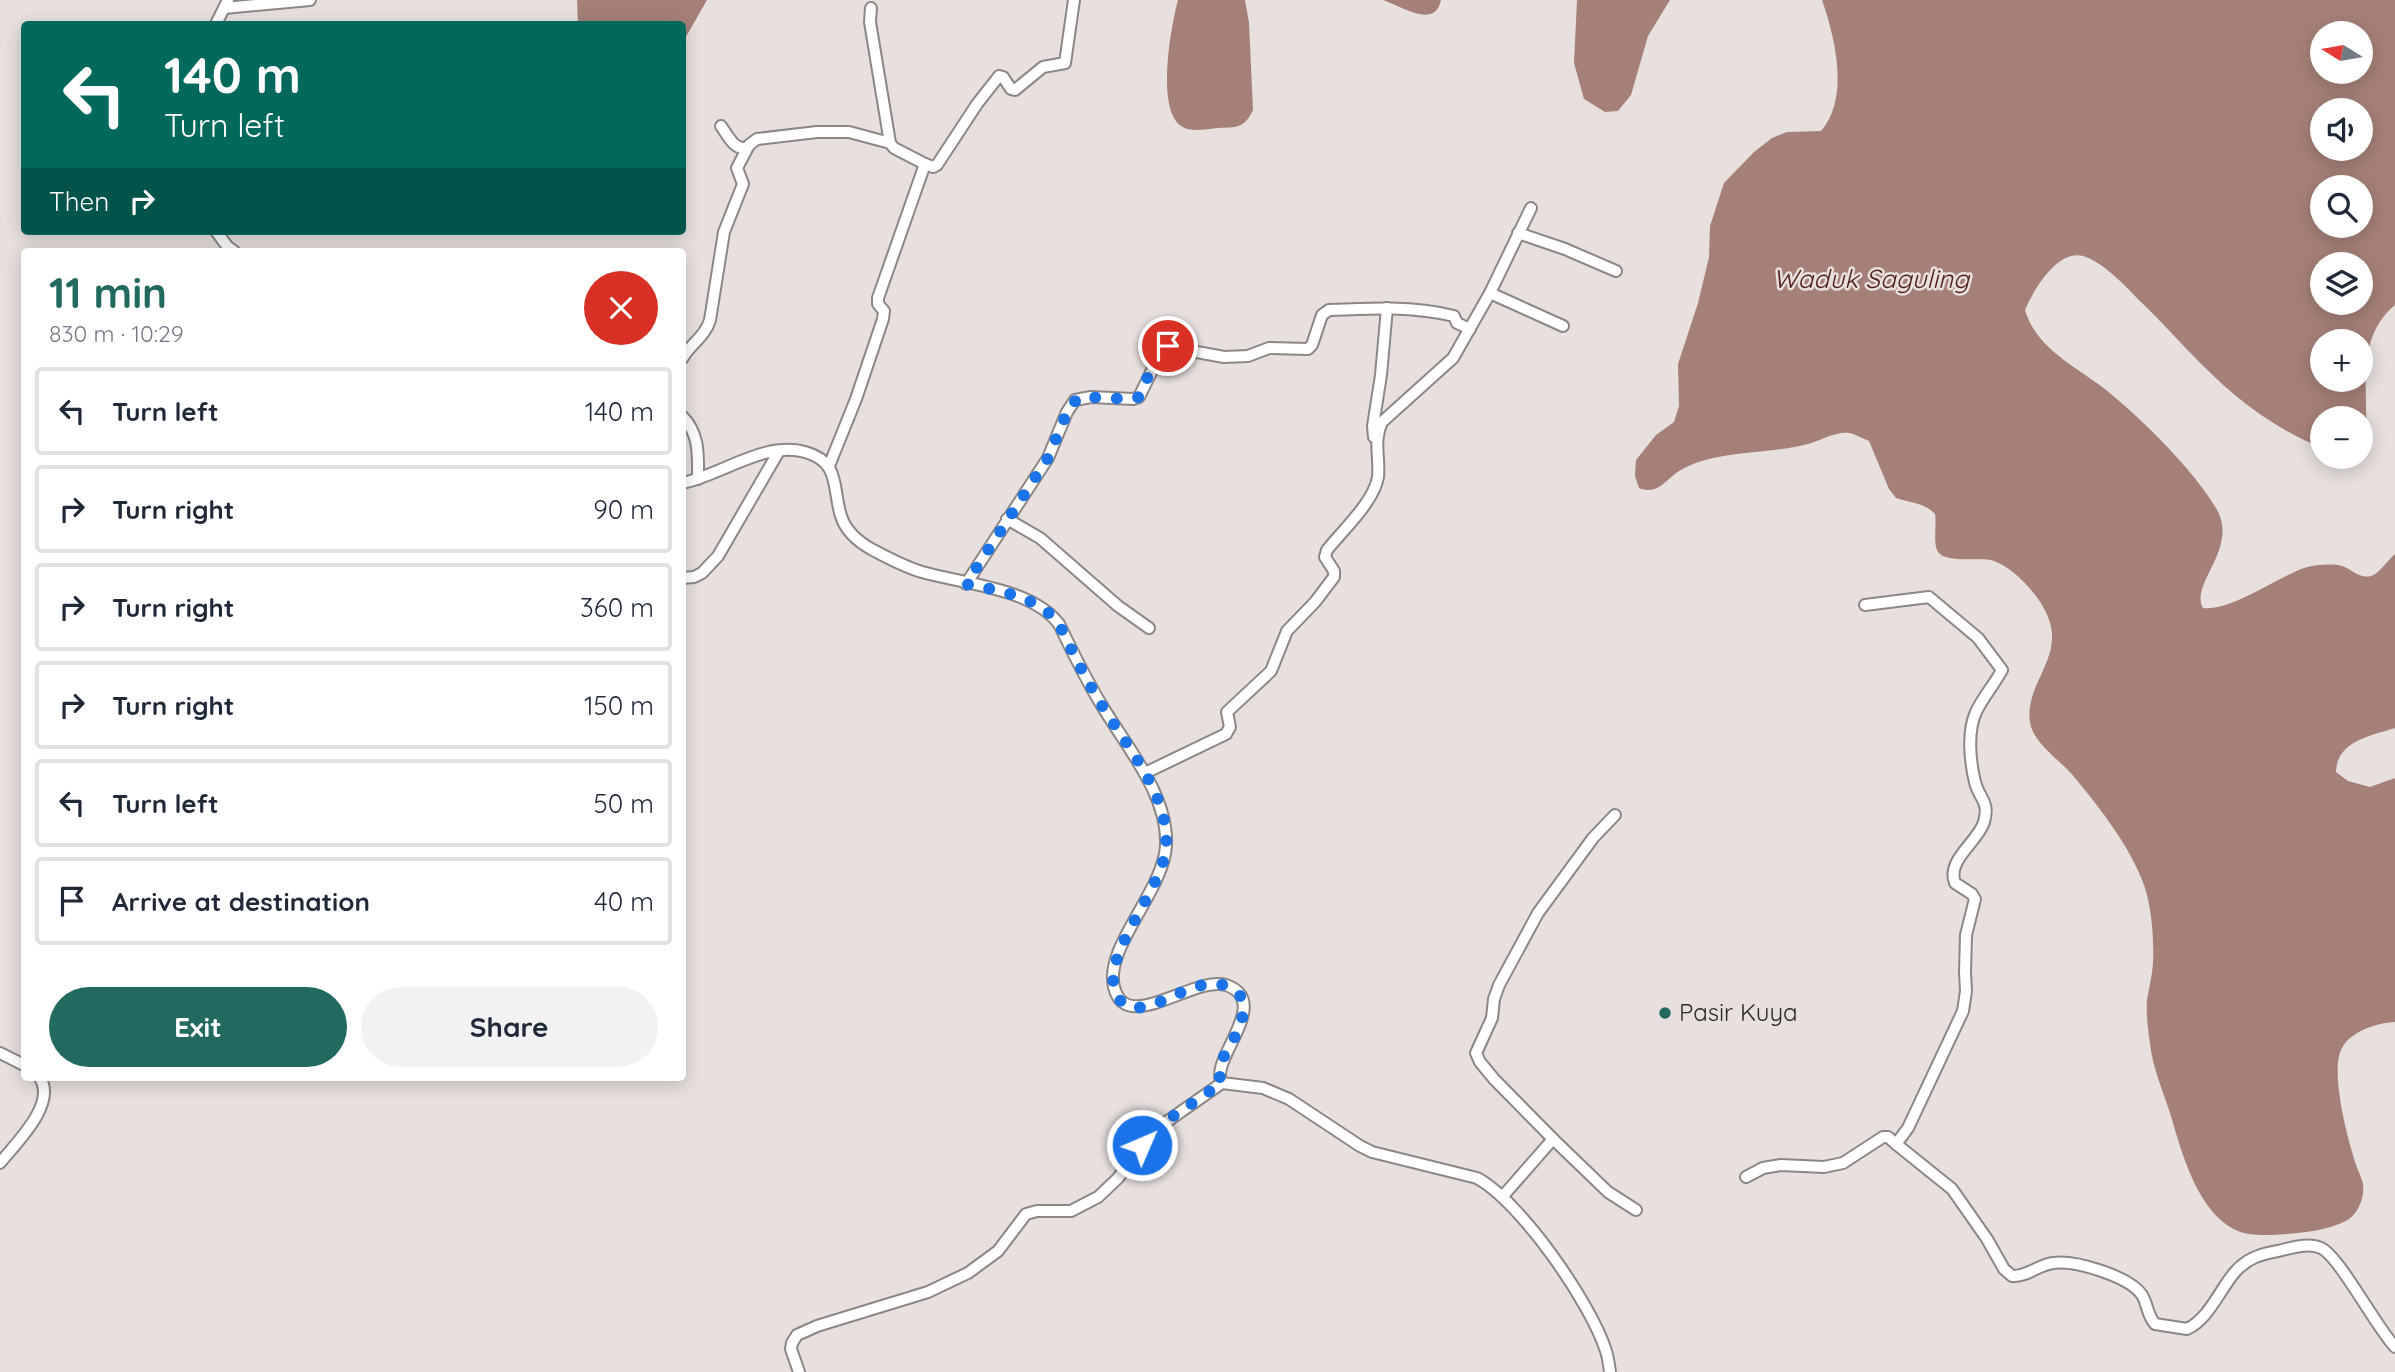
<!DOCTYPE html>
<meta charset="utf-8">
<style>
:root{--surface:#fff;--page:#f2f2f3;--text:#1f2937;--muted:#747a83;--line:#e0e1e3;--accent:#226a60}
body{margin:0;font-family:Quicksand,sans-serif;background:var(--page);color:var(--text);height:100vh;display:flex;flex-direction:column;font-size:26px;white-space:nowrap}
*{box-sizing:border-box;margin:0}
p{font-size:23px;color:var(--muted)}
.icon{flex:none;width:38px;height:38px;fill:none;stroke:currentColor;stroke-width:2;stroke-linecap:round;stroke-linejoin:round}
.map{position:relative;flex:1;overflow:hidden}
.panel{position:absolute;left:21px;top:248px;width:665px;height:833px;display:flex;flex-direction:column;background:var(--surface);border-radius:7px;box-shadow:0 4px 18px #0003}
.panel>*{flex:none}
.guide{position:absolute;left:21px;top:21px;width:665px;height:214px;border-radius:7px;box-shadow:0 4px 18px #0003;background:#00695c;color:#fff;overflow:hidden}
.needle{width:46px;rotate:281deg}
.fabs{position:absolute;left:2310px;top:21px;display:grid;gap:14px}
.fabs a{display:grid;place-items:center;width:63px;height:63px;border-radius:50%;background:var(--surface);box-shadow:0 4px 18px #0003;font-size:35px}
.pin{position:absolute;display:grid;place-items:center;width:60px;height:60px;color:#fff;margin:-30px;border:4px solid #fff;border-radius:50%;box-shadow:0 2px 7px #0007}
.me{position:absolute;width:77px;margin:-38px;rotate:45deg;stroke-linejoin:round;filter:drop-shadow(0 0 5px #0008)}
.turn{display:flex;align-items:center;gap:24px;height:147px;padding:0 28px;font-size:32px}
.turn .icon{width:91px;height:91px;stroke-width:2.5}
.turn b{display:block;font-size:49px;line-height:60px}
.then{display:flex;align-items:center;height:66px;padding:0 28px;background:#0003;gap:14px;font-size:26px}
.round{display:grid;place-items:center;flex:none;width:74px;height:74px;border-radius:37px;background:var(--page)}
.overview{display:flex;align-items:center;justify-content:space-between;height:119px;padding:0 28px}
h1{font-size:42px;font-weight:700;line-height:52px;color:var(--accent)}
.action{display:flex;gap:14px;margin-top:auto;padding:14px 28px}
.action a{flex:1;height:80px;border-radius:42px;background:var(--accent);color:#fff;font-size:28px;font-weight:700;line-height:80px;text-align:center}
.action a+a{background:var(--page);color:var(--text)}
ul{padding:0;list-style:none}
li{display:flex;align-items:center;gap:21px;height:88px;margin:0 14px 10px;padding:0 14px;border:4px solid var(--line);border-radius:7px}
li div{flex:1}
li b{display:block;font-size:26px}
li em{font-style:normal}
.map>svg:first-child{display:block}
</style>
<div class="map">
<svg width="2395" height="1372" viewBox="0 0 2395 1372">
<rect width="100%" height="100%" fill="#e7e0df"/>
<!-- water -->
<g fill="#a58078" fill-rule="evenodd">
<path d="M577 0H707L683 42 682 24H578Z"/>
<path d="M1178 0H1245L1249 23 1253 110C1244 129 1236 127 1218 128 1206 129 1191 133 1181 126 1156 108 1171 26 1178 0Z"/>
<path d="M1383 0H1441C1435 30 1401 6 1383 0Z"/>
<path d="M1577 0H1670L1648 36 1631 95 1618 111 1605 112 1584 99 1574 63Z"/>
<path d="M1822 0H2395V305C2364 331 2365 367 2366 404 2366 416 2368 431 2361 442V418H2322V448C2290 435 2263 418 2236 396 2202 368 2173 333 2141 302 2125 286 2105 263 2083 256 2057 249 2033 291 2025 310 2037 351 2080 368 2111 394 2145 422 2193 470 2216 508 2240 548 2189 584 2203 608 2232 611 2276 578 2304 568 2314 565 2331 563 2342 566 2352 569 2359 579 2371 576 2379 574 2388 560 2395 554V728C2370 736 2337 741 2336 772L2348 781 2370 787 2395 778V1022C2377 1023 2351 1031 2342 1048 2330 1069 2346 1132 2353 1155 2355 1165 2361 1175 2363 1184 2365 1197 2358 1215 2346 1221 2328 1230 2307 1232 2287 1234 2274 1235 2257 1236 2244 1233 2199 1220 2182 1153 2170 1113 2163 1091 2152 1066 2150 1043 2148 1030 2146 1014 2147 1000 2149 988 2152 976 2153 964 2154 940 2152 908 2144 885 2131 848 2100 808 2075 778 2062 761 2033 744 2030 722 2024 687 2061 660 2050 623 2044 600 2016 569 1994 561 1982 556 1943 565 1937 550 1933 540 1937 525 1935 514 1924 502 1910 503 1896 498L1889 489 1869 441C1863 439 1856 434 1849 433 1836 431 1820 441 1808 444 1767 455 1718 449 1681 470 1666 478 1659 496 1639 488L1635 476 1636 460 1656 435 1674 422 1679 406 1678 364 1698 303 1709 257 1710 226 1724 183 1754 152 1772 138 1787 132 1821 131C1850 97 1835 38 1822 0ZM2361 33V72H2322V33ZM2361 110V149H2322V110ZM2361 187V226H2322V187ZM2361 264V303H2322V264ZM2361 341V380H2322V341Z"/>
</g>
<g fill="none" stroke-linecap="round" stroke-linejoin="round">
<defs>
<g id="street">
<path d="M224 8 310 0"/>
<path d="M871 8 870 22 890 143 894 148 925 164"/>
<path d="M216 24 228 0"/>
<path d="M721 126C728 136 735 152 748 147"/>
<path d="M216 231 227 246 235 252"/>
<path d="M1518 233 1565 249 1616 271"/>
<path d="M1490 293 1563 326"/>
<path d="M682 359C690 344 705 337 710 320L724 232 743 184 737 168 749 145 757 139 817 132H849L890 143"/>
<path d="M682 416C700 434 698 455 698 479"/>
<path d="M1374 437 1373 426 1381 375 1387 308"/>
<path d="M829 466 856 399 883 319 884 311 878 304V298L925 164 933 167 937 165 977 104 999 76 1003 77 1011 89 1015 90 1043 67 1065 63 1074 0"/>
<path d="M682 483C722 475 763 441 805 452 841 462 832 488 841 516 846 532 860 543 873 550 888 558 905 567 922 572 964 584 1032 588 1059 624 1072 651 1085 678 1101 704 1125 745 1169 795 1166 846 1163 892 1104 947 1114 987 1126 1036 1194 975 1226 985 1274 1002 1208 1060 1222 1083L1263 1088 1289 1099 1360 1146 1372 1152 1477 1178C1520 1201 1591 1303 1606 1351 1608 1357 1609 1365 1610 1372"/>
<path d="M1007 519 1040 538 1118 606 1149 628"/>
<path d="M682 578 694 577 702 573 718 556 779 451"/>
<path d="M966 584 1048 458 1067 412 1075 400 1091 397 1133 399 1139 397 1164 346 1224 357 1248 356 1269 348 1308 349 1312 345 1322 315 1329 310C1371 308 1413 306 1454 316L1457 323 1470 329"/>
<path d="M1865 605 1929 597 1978 638 2002 670C1994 685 1983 697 1976 712 1967 731 1970 762 1975 782 1979 799 1990 801 1984 822 1978 842 1946 860 1955 883L1972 894 1975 899 1966 935 1965 972 1966 991 1963 1011 1908 1128 1896 1144 1952 1189 1987 1239 2004 1269 2012 1276C2027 1277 2038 1265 2053 1263 2075 1260 2129 1276 2142 1295 2148 1305 2147 1315 2155 1324L2187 1329C2209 1319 2220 1289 2235 1272 2247 1258 2261 1254 2278 1251 2291 1248 2308 1242 2321 1248 2339 1256 2376 1327 2395 1347"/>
<path d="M1145 773 1226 734 1230 727 1227 712 1271 671 1287 631 1315 602 1334 577V571L1325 557 1327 550C1342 531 1374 502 1378 477 1380 458 1373 440 1382 422L1453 358 1490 293 1531 208"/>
<path d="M1615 815 1593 838 1538 913 1499 985 1494 999 1492 1018 1476 1053 1480 1062 1494 1079 1553 1139 1608 1192 1636 1210"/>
<path d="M0 1053 24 1065"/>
<path d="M0 1163C16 1143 57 1104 40 1078"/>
<path d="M1746 1177 1763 1168 1781 1165 1824 1167 1843 1163 1883 1137H1888L1896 1144"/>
<path d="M1503 1196 1553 1139"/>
<path d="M799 1372 791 1349 792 1343 797 1335 817 1326 928 1292 968 1273 998 1251 1026 1214 1037 1211H1071L1098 1197 1118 1178 1152 1132 1222 1083"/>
</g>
</defs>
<!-- street casing -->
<use href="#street" stroke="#8c8785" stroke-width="14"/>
<!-- street -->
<use href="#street" stroke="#fff" stroke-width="10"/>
</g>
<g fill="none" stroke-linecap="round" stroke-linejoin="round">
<!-- route -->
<path stroke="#1a73e8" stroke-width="12" stroke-dasharray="0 21.6" d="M1142 1145 1166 1121 1222 1083C1211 1063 1238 1040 1242 1020 1243 1012 1242 1004 1241 997 1206 954 1144 1033 1119 999 1093 962 1163 892 1166 847 1170 796 1126 745 1101 704 1085 678 1072 651 1059 624 1038 596 999 591 966 584L1048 458 1070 405 1081 397 1133 399 1139 397 1160 349 1168 346"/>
</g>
<!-- markers -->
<circle fill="#226a60" stroke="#e7e0df" stroke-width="2.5" cx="1665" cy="1013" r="7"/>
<g text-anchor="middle" stroke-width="5" stroke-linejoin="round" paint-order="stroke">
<!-- poi labels -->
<g font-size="24" fill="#2d2a2a" stroke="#e7e0df" text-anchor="start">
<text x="1679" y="1021">Pasir Kuya</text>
</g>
<!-- water labels -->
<g font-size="26" font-style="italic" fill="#532117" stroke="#e7e0df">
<text x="1871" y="288">Waduk Saguling</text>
</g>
</g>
</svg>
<div class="fabs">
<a><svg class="needle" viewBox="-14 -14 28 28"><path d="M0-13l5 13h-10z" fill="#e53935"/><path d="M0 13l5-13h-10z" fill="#747a83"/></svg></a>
<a><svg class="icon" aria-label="sound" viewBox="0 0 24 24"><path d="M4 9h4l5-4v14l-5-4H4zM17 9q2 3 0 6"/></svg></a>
<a><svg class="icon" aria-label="search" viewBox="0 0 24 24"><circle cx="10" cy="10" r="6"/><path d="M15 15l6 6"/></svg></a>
<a><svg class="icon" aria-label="layers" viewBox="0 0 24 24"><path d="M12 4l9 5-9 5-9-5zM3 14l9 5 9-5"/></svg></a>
<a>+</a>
<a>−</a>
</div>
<div class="pin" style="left:1168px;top:346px;background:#d93025"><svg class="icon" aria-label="arrive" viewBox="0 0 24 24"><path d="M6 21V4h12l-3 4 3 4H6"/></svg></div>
<svg class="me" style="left:1142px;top:1145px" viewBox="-20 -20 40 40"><circle r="17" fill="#1a73e8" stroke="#fff" stroke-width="3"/><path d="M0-11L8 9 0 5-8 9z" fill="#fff"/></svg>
<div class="guide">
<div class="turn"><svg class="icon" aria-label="left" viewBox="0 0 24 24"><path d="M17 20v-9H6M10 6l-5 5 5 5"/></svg><div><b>140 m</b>Turn left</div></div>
<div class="then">Then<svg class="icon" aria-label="right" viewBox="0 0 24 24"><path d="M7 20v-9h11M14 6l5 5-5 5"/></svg></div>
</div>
<section class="panel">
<div class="overview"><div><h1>11 min</h1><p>830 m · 10:29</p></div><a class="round" style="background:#d93025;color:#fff"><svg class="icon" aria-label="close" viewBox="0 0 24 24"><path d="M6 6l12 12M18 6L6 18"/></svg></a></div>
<ul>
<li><svg class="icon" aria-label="left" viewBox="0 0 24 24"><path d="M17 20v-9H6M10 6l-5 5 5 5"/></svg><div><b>Turn left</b></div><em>140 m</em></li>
<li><svg class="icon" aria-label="right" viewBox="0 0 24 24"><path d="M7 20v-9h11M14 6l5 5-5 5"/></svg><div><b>Turn right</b></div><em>90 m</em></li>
<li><svg class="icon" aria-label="right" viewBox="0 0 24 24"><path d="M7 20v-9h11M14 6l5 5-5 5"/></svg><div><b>Turn right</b></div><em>360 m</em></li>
<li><svg class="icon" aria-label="right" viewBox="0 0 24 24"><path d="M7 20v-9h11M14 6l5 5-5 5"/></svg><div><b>Turn right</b></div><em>150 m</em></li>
<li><svg class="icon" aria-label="left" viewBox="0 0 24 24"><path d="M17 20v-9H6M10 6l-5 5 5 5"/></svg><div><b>Turn left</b></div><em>50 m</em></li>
<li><svg class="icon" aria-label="arrive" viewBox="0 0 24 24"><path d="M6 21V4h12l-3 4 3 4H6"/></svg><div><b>Arrive at destination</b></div><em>40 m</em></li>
</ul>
<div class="action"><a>Exit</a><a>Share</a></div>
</section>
</div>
